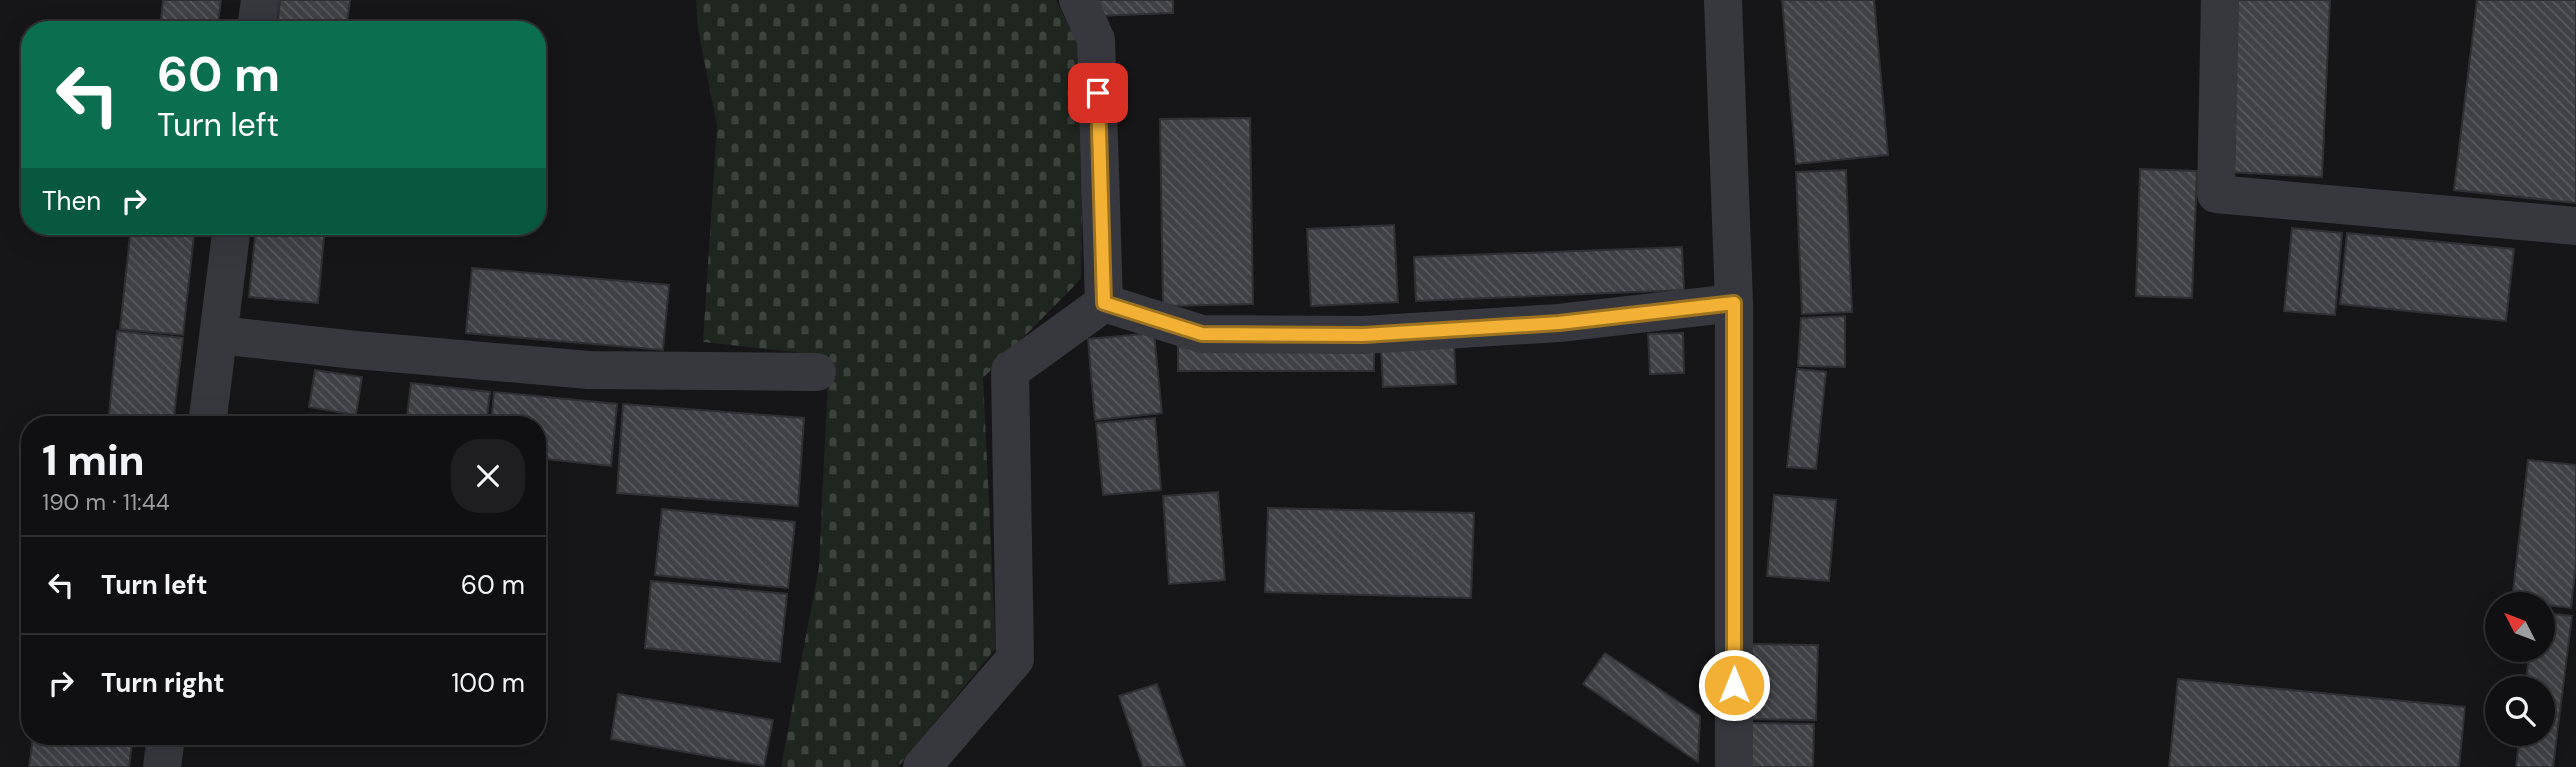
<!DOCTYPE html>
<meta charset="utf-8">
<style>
:root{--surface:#101012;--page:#1e1e20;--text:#f1f3f6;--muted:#9c9d9f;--line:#303032}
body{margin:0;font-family:"DM Sans",sans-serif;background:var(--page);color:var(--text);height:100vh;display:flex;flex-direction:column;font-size:26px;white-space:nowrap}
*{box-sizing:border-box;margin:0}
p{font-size:23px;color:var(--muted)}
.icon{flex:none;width:38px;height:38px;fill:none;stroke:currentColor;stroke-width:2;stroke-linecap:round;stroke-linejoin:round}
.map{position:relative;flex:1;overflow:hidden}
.details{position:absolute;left:21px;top:416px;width:525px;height:329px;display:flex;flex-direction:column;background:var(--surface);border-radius:28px;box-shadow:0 7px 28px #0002,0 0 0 2px var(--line)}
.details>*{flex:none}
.banner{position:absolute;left:21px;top:21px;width:525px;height:214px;border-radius:28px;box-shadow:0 7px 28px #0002,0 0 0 2px var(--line);background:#0b6e4f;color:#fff;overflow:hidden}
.needle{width:46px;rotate:312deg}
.fabs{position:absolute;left:2485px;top:592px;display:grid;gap:14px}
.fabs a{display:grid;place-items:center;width:70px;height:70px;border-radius:50%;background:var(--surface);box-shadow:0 7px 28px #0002,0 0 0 2px var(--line);font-size:35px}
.pin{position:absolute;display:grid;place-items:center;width:60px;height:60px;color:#fff;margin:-30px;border-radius:14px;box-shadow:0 4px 10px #0006}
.me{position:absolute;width:77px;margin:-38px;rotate:0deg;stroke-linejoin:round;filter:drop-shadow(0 0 5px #0008)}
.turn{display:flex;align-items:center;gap:24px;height:147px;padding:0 21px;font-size:32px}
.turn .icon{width:91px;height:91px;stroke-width:2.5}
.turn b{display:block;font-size:49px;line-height:60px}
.then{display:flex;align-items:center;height:66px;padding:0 21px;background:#0003;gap:14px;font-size:26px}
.round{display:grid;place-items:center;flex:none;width:74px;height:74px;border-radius:28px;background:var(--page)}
.summary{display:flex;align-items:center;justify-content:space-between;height:119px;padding:0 21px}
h1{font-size:42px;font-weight:800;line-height:52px}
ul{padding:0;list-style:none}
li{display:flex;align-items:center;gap:21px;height:98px;padding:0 21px;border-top:2px solid var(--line)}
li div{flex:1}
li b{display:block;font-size:26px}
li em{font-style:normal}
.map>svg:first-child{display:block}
</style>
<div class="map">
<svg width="2576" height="767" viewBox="0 0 2576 767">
<defs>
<pattern id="cemetery-stones" width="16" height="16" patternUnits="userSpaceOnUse" patternTransform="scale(1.75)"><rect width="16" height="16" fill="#1e261f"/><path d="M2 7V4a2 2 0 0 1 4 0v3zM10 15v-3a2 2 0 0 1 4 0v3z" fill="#3c433d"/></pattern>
<pattern id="building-back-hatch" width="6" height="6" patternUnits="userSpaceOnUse" patternTransform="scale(1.75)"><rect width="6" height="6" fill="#404145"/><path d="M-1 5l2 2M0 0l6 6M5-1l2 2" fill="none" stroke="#595a5e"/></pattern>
</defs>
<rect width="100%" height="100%" fill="#161618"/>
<!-- cemetery -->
<path fill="url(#cemetery-stones)" d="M696 0H1056L1085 59 1081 279 983 378 996 648 898 767H781L819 567 829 356 703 342 717 125 698 30Z"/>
<!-- building -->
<g fill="url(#building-back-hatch)" stroke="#303034" stroke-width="2">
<path d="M163 0H221L217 30H160Z"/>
<path d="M280 0H350L346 30H277Z"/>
<path d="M1095 0H1173V13L1096 16Z"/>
<path d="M1782 0H1874L1888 155 1796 164Z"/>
<path d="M2238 0H2330L2322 177 2230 172Z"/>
<path d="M2477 0H2576V203L2454 190Z"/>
<path d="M1250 118 1253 304 1163 306 1160 119Z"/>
<path d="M2140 169 2197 171 2192 298 2136 296Z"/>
<path d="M1846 170 1852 312 1802 314 1796 172Z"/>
<path d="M1394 225 1398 302 1311 306 1307 229Z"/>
<path d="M131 226H195L183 335 120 329Z"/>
<path d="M256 226H325L318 303 249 297Z"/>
<path d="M2292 228 2342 233 2335 315 2284 311Z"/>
<path d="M2347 233 2514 249 2506 321 2340 304Z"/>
<path d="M1682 247 1684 290 1416 301 1414 257Z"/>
<path d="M472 268 669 285 663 350 466 333Z"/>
<path d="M1845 316V367L1798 366 1801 318Z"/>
<path d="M117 331 183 338 173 425H108Z"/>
<path d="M1154 333 1162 413 1095 420 1088 339Z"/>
<path d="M1683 333 1684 373 1650 374 1648 334Z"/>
<rect x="1178" y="341" width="196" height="30"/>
<path d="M1454 346 1456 384 1383 387 1381 349Z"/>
<path d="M1797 369 1826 372 1816 469 1787 467Z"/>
<path d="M315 370 362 377 356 415 309 407Z"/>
<path d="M411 383 490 392 486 425H406Z"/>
<path d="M494 392 617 404 611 466 537 458V425H491Z"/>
<path d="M623 404 804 418 798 506 617 493Z"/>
<path d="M1155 418 1161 490 1103 495 1096 423Z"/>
<path d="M2528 460 2576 465V564L2571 608 2512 601Z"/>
<path d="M1218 492 1225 580 1169 584 1163 496Z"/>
<path d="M1774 495 1836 500 1829 581 1767 576Z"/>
<path d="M1268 508 1474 513 1471 598 1265 592Z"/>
<path d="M662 509 795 522 788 588 655 575Z"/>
<path d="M651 581 787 594 780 662 645 648Z"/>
<path d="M2543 613 2572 616 2553 767H2516L2520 733H2543V688H2525L2530 649H2543Z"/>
<path d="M1752 644 1818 645 1816 720 1751 719Z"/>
<path d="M1605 653 1700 716 1698 762 1583 684Z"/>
<path d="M2178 679 2465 707 2459 767H2169Z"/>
<path d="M1157 684 1185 767H1143L1119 696Z"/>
<path d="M618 694 773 720 764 766 611 739Z"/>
<path d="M1751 723 1814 724 1813 767H1751Z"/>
<path d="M33 737H133L129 767H29Z"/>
</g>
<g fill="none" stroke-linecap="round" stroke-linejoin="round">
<!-- street -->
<g stroke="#37383d" stroke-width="38">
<path d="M1723 0 1734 303V767"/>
<path d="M2220 0 2216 194 2576 226"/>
<path d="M256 30 260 0"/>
<path d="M1104 303 1202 334 1363 335 1559 323 1734 303"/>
<path d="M219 335 356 350 589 370 817 372"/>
<path d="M207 425 232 226"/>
<path d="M162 767 166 737"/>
<path d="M922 767 1015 659 1010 371 1104 303 1096 40 1078 0"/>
</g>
</g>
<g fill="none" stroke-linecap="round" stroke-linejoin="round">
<defs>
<path id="route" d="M1098 93 1104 303 1202 334 1363 335 1559 323 1734 303V685"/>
</defs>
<!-- route casing -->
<use href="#route" stroke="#9d7322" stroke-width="18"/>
<!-- route -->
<use href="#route" stroke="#f2b134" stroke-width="12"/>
</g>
</svg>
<div class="fabs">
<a><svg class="needle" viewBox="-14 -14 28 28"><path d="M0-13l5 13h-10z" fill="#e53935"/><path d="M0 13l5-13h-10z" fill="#9c9d9f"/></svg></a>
<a><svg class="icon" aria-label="search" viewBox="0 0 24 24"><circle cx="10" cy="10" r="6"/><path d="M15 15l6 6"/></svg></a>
</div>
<div class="pin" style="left:1098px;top:93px;background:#d93025"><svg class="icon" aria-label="arrive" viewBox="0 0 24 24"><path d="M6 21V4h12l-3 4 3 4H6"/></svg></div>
<svg class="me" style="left:1734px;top:685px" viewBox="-20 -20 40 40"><circle r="17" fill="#f2b134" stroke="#fff" stroke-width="3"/><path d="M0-11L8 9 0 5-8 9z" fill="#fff"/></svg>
<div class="banner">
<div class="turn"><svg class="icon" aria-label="left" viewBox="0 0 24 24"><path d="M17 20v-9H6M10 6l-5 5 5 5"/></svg><div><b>60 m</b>Turn left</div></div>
<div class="then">Then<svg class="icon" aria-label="right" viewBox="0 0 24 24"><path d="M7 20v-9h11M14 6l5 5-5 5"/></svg></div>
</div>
<section class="details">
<div class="summary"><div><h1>1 min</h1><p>190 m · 11:44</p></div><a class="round"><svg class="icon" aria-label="close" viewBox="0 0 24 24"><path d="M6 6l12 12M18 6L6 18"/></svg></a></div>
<ul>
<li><svg class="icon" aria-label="left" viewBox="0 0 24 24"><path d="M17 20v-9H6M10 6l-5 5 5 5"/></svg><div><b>Turn left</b></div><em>60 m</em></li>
<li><svg class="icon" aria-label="right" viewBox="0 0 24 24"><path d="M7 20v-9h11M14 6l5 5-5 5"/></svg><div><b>Turn right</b></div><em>100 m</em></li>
</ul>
</section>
</div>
